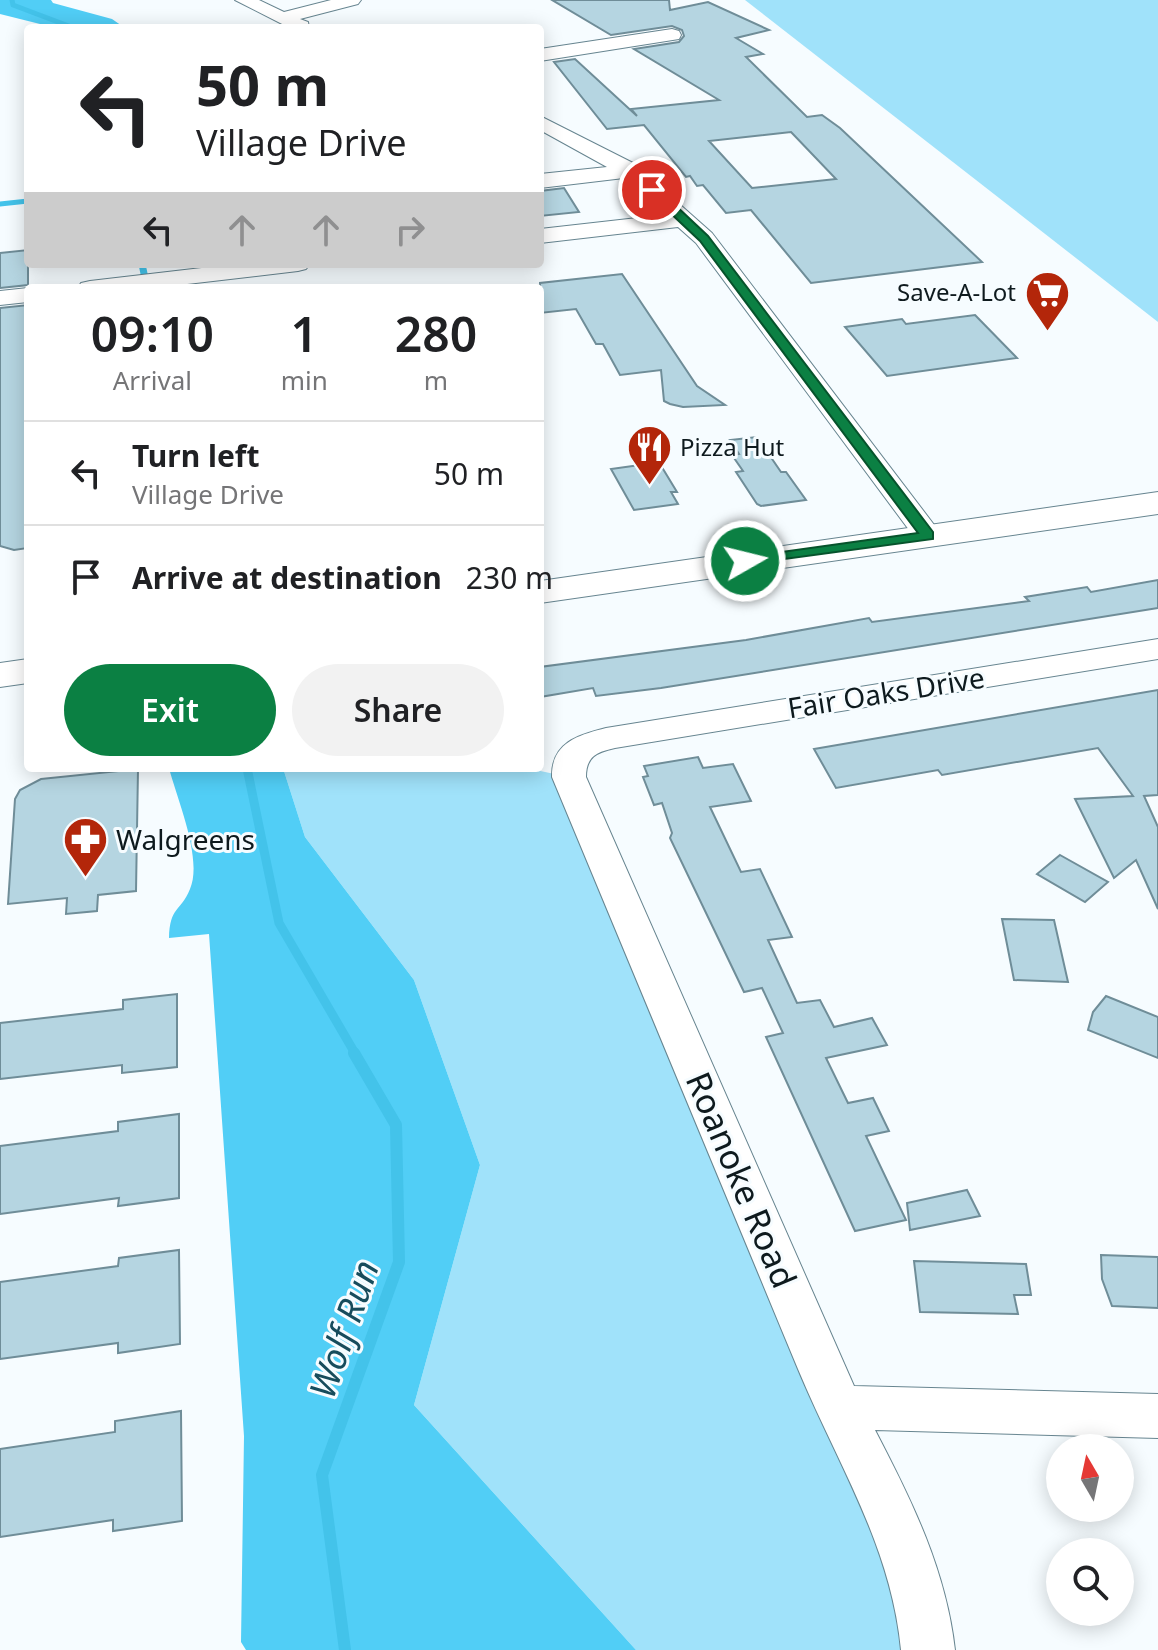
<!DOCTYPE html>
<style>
:root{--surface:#fff;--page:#f2f2f2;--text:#202124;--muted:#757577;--line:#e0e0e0;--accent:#0b8043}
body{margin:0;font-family:"Noto Sans",sans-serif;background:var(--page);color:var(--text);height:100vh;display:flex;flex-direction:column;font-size:30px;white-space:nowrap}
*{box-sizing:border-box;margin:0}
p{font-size:26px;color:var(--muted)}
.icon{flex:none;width:44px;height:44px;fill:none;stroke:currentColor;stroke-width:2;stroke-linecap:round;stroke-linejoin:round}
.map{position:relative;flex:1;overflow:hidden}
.side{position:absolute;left:24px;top:284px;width:520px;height:488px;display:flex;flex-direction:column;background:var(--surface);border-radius:8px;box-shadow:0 4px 20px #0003}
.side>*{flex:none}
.banner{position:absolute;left:24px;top:24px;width:520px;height:244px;border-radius:8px;box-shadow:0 4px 20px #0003;background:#fff;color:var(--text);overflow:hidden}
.needle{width:52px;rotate:351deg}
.fabs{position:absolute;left:1046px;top:1434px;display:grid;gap:16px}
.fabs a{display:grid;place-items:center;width:88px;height:88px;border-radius:50%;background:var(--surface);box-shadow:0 4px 20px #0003;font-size:40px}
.pin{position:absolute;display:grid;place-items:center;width:68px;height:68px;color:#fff;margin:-34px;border:4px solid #fff;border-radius:50%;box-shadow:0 2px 8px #0007}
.me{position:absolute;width:88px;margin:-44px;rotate:82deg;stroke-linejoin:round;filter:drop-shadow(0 0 6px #0008)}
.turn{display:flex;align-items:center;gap:28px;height:168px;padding:0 40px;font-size:36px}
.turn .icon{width:104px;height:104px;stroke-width:2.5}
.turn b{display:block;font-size:56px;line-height:68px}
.lanes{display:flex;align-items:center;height:76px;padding:0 40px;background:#0003;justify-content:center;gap:40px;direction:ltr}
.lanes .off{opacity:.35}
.eta{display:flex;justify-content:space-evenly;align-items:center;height:136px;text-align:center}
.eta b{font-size:48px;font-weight:600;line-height:56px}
.cta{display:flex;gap:16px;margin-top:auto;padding:16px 40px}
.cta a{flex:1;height:92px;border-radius:48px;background:var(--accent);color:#fff;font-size:32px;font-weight:600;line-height:92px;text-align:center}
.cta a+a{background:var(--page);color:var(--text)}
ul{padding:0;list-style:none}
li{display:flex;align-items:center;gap:24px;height:104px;padding:0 40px;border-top:2px solid var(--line)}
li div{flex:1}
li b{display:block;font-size:30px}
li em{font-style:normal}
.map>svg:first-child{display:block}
</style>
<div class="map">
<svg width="1158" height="1650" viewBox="0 0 1158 1650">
<rect width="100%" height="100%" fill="#f6fcff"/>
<!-- green -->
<g fill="#a0e2fa">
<path d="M745 0H1158V322Z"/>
<path d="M283 768H526L569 777 927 1650H636L414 1405 480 1165 414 980 305 837Z"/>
</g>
<!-- forest -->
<g fill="#51cef6">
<path d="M0 0H51L53 3 112 19 125 28H56L0 14Z"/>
<path d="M169 768H283L305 837 414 980 480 1165 414 1405 636 1650H246L241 1642 244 1436 209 934 169 938C170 906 180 913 190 889 203 859 177 799 169 768Z"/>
</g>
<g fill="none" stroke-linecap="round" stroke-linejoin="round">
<!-- stream-far3 -->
<g stroke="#43c3ea" stroke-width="5">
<path d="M12 0 13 5 74 28"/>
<path d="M0 204 28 201"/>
</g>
<!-- stream-far2 -->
<path stroke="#43c3ea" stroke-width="7" d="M142 264 147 288"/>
<!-- stream-far1 -->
<path stroke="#43c3ea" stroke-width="9" d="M247 768 279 923 356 1055"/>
<!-- stream -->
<path stroke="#43c3ea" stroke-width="12" d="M345 1650 322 1475 399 1262 396 1125 354 1053"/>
</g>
<!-- building -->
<g fill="#b5d5e1" stroke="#6f8d98" stroke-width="2" fill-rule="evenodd">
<path d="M552 0H669L670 10 708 2 769 30 736 38 763 54 746 57 807 117 822 115 840 128 982 262 811 283 751 210 726 213 703 185 697 186 690 176 686 177 644 125 607 129 554 62 575 59 637 116 631 109 719 100 634 49 679 42 684 36 682 30 672 26 611 35ZM791 132 836 179 752 188 709 141Z"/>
<path d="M564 188 579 212 540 216V191Z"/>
<path d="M28 250V285L0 288V253Z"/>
<path d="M622 274 697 386 725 405 683 407 670 404 664 401 661 370 620 375 603 344H596L576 309 540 313V283Z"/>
<path d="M28 305V548L14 550 0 546V308Z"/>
<path d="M975 315 1017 358 887 376 845 327 902 319 906 324Z"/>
<path d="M757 437 781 472H786L806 500 761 506 757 504 736 472 743 471 732 455 739 454 730 440Z"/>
<path d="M647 464H660L677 492H671L678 504 634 510 611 469Z"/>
<path d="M1158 580V608L661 688 596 696 593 688 540 697V667L746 640 869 618 872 622 1029 601 1025 597 1087 587 1091 592Z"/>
<path d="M1158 690V795L1144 796 1158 827V909L1136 860 1114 878 1075 799 1133 796 1098 748 942 775 938 770 836 788 814 749Z"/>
<path d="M698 757 703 768 733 764 751 801 710 807 741 872 760 869 792 937 768 940 797 1003 820 1000 834 1027 872 1018 887 1045 826 1058 848 1103 873 1098 889 1131 866 1136 906 1220 855 1231 766 1037 783 1033 762 988 744 992 670 838 672 833 662 803 654 805 643 777 648 776 644 766Z"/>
<path d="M138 769 136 891 98 895 97 911 66 914 67 898 8 904 15 799 20 790 41 779Z"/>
<path d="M1060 855 1108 882 1085 902 1037 874Z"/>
<path d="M1002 919 1054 920 1068 982 1014 980Z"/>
<path d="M177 994V1067L122 1073V1065L0 1079V1023L123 1009V1000Z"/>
<path d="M1106 996 1158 1017V1058L1088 1030 1093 1012Z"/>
<path d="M179 1114V1198L118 1206 119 1198 0 1214V1146L118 1131V1122Z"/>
<path d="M967 1190 980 1216 910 1230 907 1203Z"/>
<path d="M179 1250 180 1344 118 1353V1343L0 1359V1282L118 1266 119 1258Z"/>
<path d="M1101 1255 1158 1257V1308L1112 1306 1102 1279Z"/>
<path d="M914 1261 1026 1264 1031 1295H1014L1018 1314 920 1312Z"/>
<path d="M181 1411 182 1521 113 1531V1520L0 1537V1449L115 1432V1421Z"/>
</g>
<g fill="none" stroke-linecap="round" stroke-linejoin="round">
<defs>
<g id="street">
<path d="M235 0H259L284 12 331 0H361L358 4 300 19 308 22 309 28H290Z"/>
<path d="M672 29 679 31 681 35 679 39 540 61V49Z"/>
<path d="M540 116 633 163 712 233 938 530 943 536 938 542 928 545 918 542 696 243 678 227 540 243V229L664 215 624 178 540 188V174L607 167 540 130Z"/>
<path d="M236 264H310L306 269 298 271 153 288H78L81 283 90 281Z"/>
<path d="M28 288V302L0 305V291Z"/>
<path d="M1158 639V659L615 748C596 752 586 757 586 777L854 1386 1158 1394V1438L875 1430C912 1501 946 1570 955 1650H901C891 1545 837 1463 798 1369 716 1171 634 974 552 777 551 743 578 735 606 728Z"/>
</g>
<g id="primary">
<path d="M1158 492V514L540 603V581Z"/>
<path d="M28 659V683L0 687V663Z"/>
</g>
</defs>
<!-- street casing -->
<use href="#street" stroke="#678590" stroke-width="2"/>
<!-- primary casing -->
<use href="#primary" stroke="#678590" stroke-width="2"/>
<!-- street -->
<use href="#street" fill="#fff" fill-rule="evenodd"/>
<!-- primary -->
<use href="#primary" fill="#fff" fill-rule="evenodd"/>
</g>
<!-- route -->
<path fill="#0b8043" stroke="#07532c" stroke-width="2" d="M648 187H656L708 236 933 532V539L739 565 737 561 745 557 918 533 700 241 648 192Z"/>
<!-- icons -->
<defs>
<symbol id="supermarket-pin" viewBox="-11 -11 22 30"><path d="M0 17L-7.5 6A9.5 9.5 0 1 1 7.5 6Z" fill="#b3260a" stroke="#f6fcff"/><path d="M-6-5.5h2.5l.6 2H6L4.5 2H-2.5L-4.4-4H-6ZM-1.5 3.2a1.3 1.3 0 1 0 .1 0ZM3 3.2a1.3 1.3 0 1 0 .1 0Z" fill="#fff"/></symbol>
<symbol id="restaurant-pin" viewBox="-11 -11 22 30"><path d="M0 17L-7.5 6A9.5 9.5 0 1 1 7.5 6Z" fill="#b3260a" stroke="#f6fcff"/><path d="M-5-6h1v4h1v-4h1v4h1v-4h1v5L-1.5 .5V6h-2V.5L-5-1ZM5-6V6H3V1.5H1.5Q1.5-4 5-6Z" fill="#fff"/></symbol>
<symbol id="pharmacy-pin" viewBox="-11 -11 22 30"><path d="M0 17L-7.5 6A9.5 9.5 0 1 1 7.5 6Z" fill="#b3260a" stroke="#f6fcff"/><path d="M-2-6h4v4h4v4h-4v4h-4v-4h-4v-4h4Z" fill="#fff"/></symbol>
</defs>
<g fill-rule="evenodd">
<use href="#supermarket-pin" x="1022" y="268" width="51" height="69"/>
<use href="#restaurant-pin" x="624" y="422" width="51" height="69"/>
<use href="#pharmacy-pin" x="60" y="814" width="51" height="69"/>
</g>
<g text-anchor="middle" stroke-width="6" stroke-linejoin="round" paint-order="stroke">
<!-- far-poi labels -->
<g font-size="24" fill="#0e1a1e" stroke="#f6fcff" text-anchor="end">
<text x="1016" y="301">Save-A-Lot</text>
<text x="680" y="456" text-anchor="start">Pizza Hut</text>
</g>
<!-- street labels -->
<g font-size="28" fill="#0e1a1e" stroke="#f6fcff">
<text transform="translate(886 693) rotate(-9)" y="10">Fair Oaks Drive</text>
</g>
<!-- poi labels -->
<g font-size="28" fill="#0e1a1e" stroke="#f6fcff" text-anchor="start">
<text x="116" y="850">Walgreens</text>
</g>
<!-- near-street labels -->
<g font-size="34" fill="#0e1a1e" stroke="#f6fcff">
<text transform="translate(741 1180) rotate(67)" y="12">Roanoke Road</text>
</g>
<!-- near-water labels -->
<g font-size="36" font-style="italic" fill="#174c5c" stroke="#f6fcff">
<text transform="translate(344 1329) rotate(-71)" y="13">Wolf Run</text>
</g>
</g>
</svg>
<div class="fabs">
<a><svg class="needle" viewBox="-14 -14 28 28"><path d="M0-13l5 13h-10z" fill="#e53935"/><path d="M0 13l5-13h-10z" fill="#757577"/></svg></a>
<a><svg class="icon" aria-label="search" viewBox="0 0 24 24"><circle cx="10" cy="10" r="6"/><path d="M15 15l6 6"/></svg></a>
</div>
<div class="pin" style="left:652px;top:190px;background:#d93025"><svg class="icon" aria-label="arrive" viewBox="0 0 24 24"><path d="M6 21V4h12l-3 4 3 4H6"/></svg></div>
<svg class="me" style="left:745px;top:561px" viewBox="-20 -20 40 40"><circle r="17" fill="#0b8043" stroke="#fff" stroke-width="3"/><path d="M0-11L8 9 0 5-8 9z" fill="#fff"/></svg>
<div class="banner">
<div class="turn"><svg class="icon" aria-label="left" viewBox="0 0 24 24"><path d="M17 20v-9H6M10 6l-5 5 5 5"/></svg><div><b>50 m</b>Village Drive</div></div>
<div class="lanes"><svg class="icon" aria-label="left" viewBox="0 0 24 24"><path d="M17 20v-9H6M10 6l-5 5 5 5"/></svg><svg class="icon off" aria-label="ahead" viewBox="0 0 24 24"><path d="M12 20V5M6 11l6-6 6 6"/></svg><svg class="icon off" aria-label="ahead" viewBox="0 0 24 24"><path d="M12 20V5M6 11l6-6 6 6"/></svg><svg class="icon off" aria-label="right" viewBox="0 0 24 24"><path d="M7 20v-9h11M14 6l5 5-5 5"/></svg></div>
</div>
<section class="side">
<div class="eta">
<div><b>09:10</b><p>Arrival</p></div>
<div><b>1</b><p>min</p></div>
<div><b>280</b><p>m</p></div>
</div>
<ul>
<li><svg class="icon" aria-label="left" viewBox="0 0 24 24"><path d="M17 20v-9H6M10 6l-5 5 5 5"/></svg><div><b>Turn left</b><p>Village Drive</p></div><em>50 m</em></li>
<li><svg class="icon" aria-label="arrive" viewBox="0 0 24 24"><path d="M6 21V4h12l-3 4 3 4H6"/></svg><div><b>Arrive at destination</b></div><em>230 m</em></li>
</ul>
<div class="cta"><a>Exit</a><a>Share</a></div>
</section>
</div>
